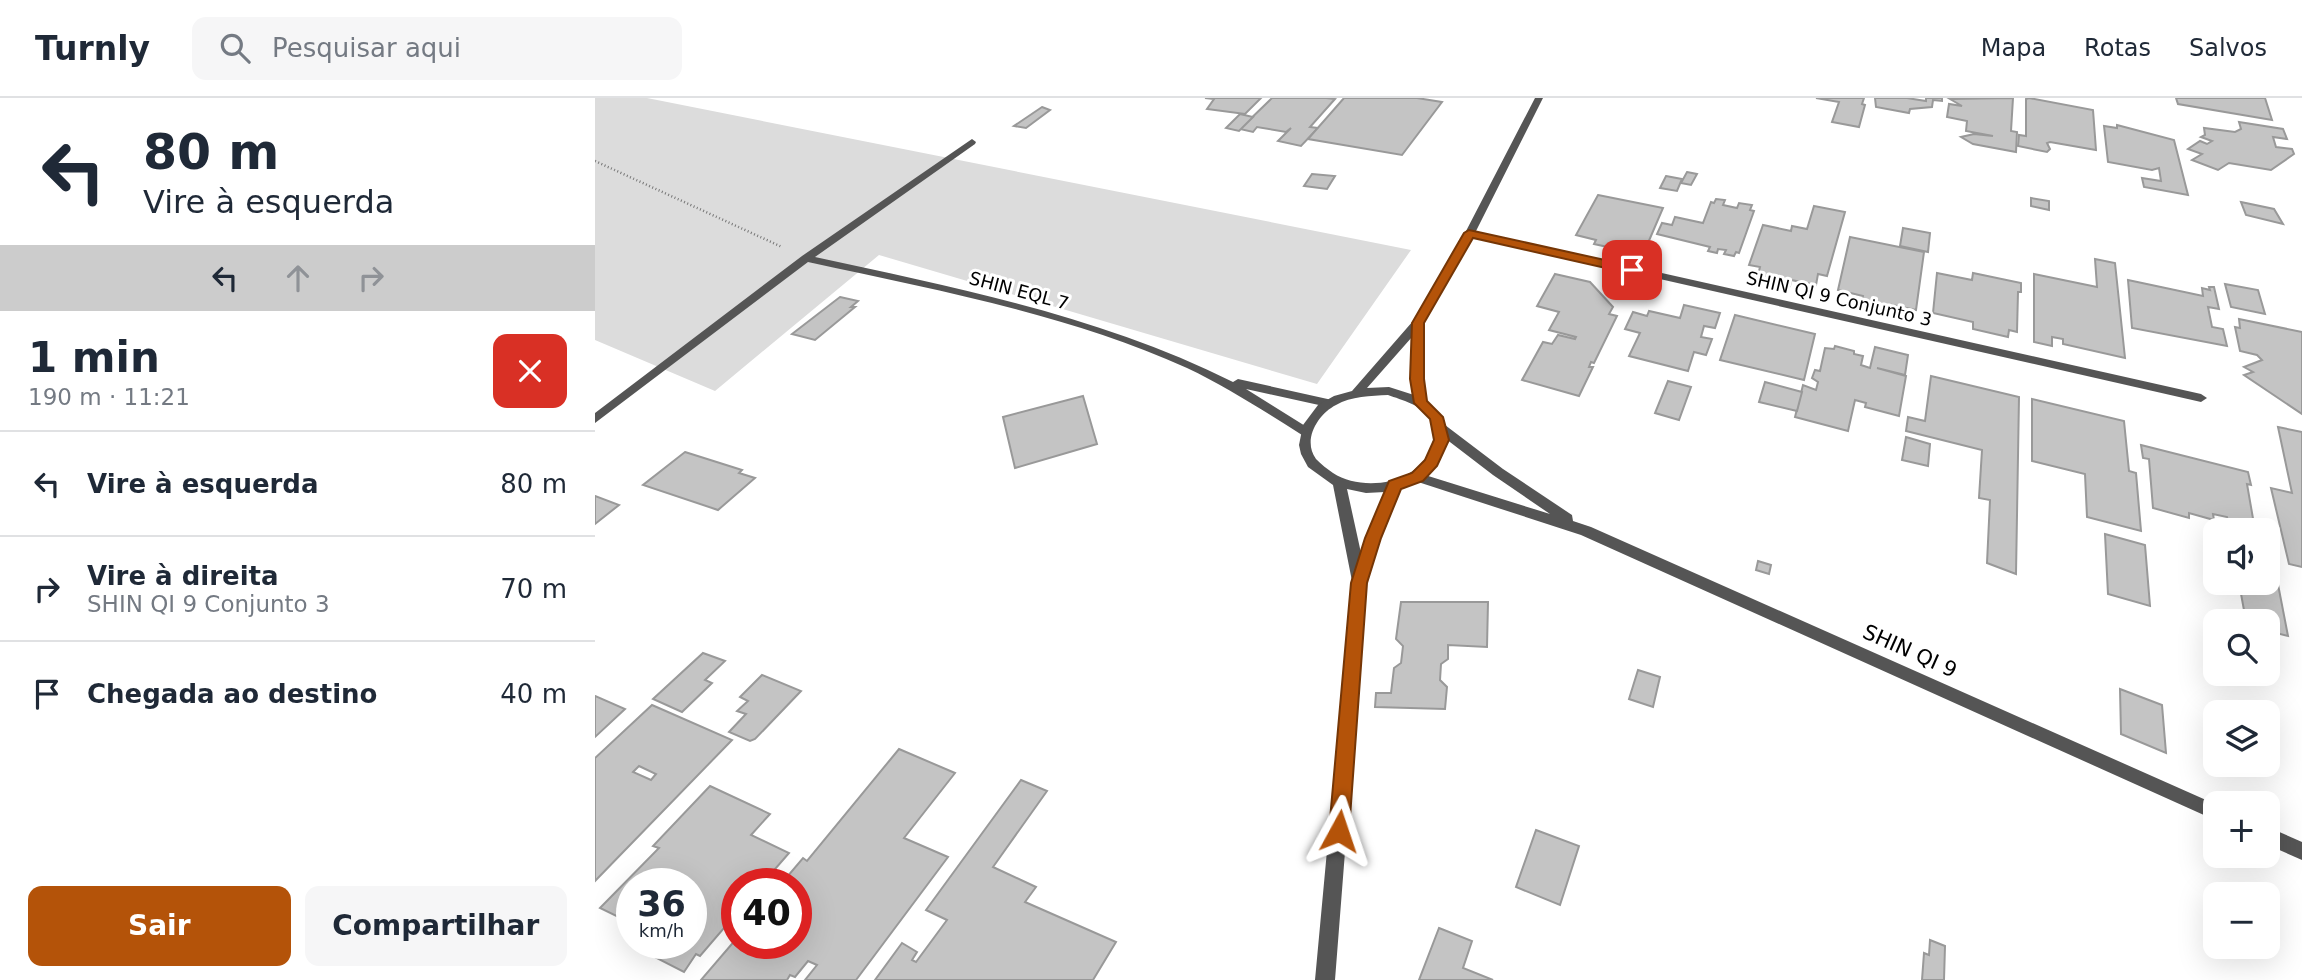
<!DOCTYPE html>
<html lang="pt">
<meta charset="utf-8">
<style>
:root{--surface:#fff;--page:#f6f6f7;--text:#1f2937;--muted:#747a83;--line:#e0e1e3;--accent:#b45309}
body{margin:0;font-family:"DejaVu Sans",sans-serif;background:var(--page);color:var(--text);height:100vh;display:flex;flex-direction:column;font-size:26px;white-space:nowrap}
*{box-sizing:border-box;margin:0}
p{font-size:23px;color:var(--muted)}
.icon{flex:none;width:38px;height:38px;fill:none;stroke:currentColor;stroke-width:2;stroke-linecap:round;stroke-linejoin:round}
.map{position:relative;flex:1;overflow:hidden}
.sheet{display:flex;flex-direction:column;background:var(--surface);width:595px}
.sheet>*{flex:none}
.hud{background:#fff;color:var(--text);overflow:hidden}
.buttons{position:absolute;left:1608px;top:420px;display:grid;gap:14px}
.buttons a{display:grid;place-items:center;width:77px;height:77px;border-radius:14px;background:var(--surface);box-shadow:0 7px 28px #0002;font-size:35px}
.speed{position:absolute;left:21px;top:770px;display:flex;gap:14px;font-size:35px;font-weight:700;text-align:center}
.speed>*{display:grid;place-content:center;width:91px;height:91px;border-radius:50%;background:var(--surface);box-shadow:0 7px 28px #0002;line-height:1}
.speed small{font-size:18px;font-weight:400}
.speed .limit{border:10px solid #d22;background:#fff;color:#111}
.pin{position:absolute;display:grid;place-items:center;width:60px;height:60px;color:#fff;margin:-30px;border-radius:14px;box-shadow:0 4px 10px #0006}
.me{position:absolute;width:77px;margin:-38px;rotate:5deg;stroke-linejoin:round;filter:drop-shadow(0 0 5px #0008)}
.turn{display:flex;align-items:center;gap:24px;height:147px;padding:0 28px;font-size:32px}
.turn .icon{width:91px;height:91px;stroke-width:2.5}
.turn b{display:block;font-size:49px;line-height:60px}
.lanes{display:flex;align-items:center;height:66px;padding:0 28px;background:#0003;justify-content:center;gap:35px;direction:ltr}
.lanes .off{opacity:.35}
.round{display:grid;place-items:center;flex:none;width:74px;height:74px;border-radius:14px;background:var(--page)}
.head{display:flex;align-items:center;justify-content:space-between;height:119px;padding:0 28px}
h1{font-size:42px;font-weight:700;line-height:52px}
.primary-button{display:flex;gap:14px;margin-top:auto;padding:14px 28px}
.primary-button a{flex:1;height:80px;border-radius:14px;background:var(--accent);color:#fff;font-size:28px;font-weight:700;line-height:80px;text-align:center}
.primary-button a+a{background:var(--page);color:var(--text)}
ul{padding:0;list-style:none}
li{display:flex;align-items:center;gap:21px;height:105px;padding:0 28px;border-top:2px solid var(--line)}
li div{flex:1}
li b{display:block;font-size:26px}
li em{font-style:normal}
header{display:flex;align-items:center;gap:42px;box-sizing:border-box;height:98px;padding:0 35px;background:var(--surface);border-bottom:2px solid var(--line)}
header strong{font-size:33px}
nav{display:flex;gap:38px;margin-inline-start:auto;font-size:24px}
.search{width:490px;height:63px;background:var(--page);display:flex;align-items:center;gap:18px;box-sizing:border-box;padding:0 24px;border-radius:14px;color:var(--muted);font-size:26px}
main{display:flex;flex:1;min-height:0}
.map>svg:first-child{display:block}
</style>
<header>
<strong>Turnly</strong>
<div class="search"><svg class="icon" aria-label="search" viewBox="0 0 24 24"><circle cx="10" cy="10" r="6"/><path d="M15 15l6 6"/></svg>Pesquisar aqui</div>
<nav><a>Mapa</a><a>Rotas</a><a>Salvos</a></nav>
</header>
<main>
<section class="sheet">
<div class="hud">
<div class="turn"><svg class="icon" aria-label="left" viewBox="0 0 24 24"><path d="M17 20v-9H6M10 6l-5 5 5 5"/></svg><div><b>80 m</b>Vire à esquerda</div></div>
<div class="lanes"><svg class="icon" aria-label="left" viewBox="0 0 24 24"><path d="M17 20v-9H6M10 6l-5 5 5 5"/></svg><svg class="icon off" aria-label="ahead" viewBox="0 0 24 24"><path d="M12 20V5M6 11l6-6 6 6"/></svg><svg class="icon off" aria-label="right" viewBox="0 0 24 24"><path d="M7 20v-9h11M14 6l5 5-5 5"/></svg></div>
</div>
<div class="head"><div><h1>1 min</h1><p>190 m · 11:21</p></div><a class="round" style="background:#d93025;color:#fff"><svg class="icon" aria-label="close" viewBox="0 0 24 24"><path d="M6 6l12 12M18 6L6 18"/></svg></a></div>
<ul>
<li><svg class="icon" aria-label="left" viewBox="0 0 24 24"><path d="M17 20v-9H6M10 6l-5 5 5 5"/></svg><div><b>Vire à esquerda</b></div><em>80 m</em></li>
<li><svg class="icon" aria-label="right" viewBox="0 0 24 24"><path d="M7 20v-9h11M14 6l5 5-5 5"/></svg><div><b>Vire à direita</b><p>SHIN QI 9 Conjunto 3</p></div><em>70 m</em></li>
<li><svg class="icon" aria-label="arrive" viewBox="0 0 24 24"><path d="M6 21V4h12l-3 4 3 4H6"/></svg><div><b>Chegada ao destino</b></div><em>40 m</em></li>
</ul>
<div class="primary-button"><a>Sair</a><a>Compartilhar</a></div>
</section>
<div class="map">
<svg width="1707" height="882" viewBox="0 0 1707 882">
<rect width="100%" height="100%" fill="#fff"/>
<!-- green -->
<path fill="#dcdcdc" d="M0 0H52L816 152 722 286 284 157 120 293 0 242Z"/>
<!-- building -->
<g fill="#c4c4c4" stroke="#999" stroke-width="2" fill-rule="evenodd">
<path d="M610 0H666L650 16 612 11 619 1Z"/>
<path d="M677 0H731L740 1 715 29 723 30 706 48 683 43 696 30 691 34 662 29 658 34 645 31Z"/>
<path d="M749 0H822L847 4 807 57 713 41Z"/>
<path d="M1221 0H1269L1267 6 1270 7 1264 29 1237 24 1244 4Z"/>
<path d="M1280 0H1312L1331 3V0H1347V3L1338 2 1337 9 1315 11 1314 15 1281 9Z"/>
<path d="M1418 0 1416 33 1422 34 1421 54 1378 46 1366 39 1379 36 1398 38 1371 33 1372 23 1352 19 1354 6 1367 8 1355 1Z"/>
<path d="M1434 0 1498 12 1501 52 1455 44 1452 45 1455 51 1452 54 1423 48 1424 37 1431 38V1Z"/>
<path d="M1581 0H1670L1677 22 1583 6Z"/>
<path d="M447 9 455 12 431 30 419 28Z"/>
<path d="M645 16 658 19 644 33 631 30Z"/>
<path d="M1644 24 1688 31 1692 41 1678 39 1681 49 1697 51 1699 56 1676 72 1634 65 1623 72 1597 62 1607 56 1593 51 1605 43 1612 46 1617 43 1606 39 1610 37 1609 30 1640 34 1646 31Z"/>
<path d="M1522 27 1579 42 1593 97 1549 89 1547 80 1566 83 1564 70 1557 72 1513 64 1509 28 1522 30Z"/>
<path d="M1092 74 1102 76 1096 87 1086 85Z"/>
<path d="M717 76 740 78 732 91 709 88Z"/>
<path d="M1071 78 1087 81 1082 93 1065 90Z"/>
<path d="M1003 97 1068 110 1050 152 1024 146 1022 151 999 146 1001 142 981 137Z"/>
<path d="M1436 100 1454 103V112L1436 108Z"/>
<path d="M1121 101 1130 102 1128 107 1142 110 1144 105 1157 107 1155 112 1159 113 1144 155 1141 154 1139 158 1129 156 1131 152 1123 151 1122 155 1113 153 1115 149 1062 136 1067 125 1077 127 1080 119 1108 125 1116 104 1119 105Z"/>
<path d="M1646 104 1679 111 1688 126 1651 117Z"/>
<path d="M1219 108 1250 114 1232 178 1223 176 1221 187 1196 182 1195 188 1162 181 1165 169 1154 167 1168 127 1196 133 1197 128 1212 131Z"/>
<path d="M1308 130 1335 135 1333 154 1305 148Z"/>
<path d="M1255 139 1329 154 1321 212 1297 207 1296 212 1267 206 1268 198 1243 192Z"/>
<path d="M1500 161 1520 165 1530 260 1468 246V241L1457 239V248L1439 244V176L1502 189Z"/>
<path d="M1342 175 1377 182 1378 175 1426 185V194H1423L1422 234 1414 232 1413 239 1378 231V224L1338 215Z"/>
<path d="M960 176 995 184 1018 209 1014 216 1022 218 999 265 996 264 994 269H998L984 298 927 282 948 244 957 246 963 237 980 241 981 239 954 232 964 214 942 208Z"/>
<path d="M1533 182 1608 198 1607 190 1615 192 1614 189H1619L1624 211 1613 209 1617 229 1628 231 1632 248 1537 230Z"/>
<path d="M1630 186 1663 192 1670 216 1636 209Z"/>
<path d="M245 199 263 203 256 209H260L220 242 197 236Z"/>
<path d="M1089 207 1125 215 1120 230 1109 228 1106 239 1117 241 1111 257 1099 254 1093 273 1034 258 1045 235 1030 231 1038 214 1052 218 1054 213 1085 220Z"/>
<path d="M1140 217 1220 236 1209 282 1125 262Z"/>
<path d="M1644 221 1707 234V316L1649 277 1658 274 1649 269 1667 262 1662 257 1645 253 1640 229 1645 230Z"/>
<path d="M1240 248 1259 253V256L1268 258 1266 267 1275 270 1280 249 1313 257 1310 277 1282 270 1311 278 1304 318 1270 309 1271 305 1260 302 1253 333 1200 319 1208 287 1221 292 1223 284 1217 280 1220 272 1225 273 1230 250 1239 251Z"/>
<path d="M1336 278 1424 299 1421 476 1392 465 1395 402 1384 400 1387 352 1311 333 1313 319 1330 323Z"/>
<path d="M1073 283 1096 289 1084 322 1060 315Z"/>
<path d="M1170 284 1207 294 1202 313 1164 304Z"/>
<path d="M488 298 502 346 420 370 408 319Z"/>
<path d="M1437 301 1529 323 1534 373 1541 375 1546 433 1492 419 1490 376 1437 363Z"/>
<path d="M1683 329 1707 334V469L1694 466 1676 390 1697 395Z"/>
<path d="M1311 339 1335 346 1333 368 1307 362Z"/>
<path d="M1546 347 1653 374 1656 387 1652 386 1660 432 1633 426 1632 419 1618 416 1619 422 1594 415V420L1558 410 1554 361 1548 360Z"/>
<path d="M90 354 147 372 144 375 160 380 123 412 48 387Z"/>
<path d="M0 398 24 407 0 426Z"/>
<path d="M1510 436 1550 447 1555 508 1513 496Z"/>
<path d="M1673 444 1675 445 1693 538 1673 533V523H1651L1644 485H1673Z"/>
<path d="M1163 463 1176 467 1174 476 1161 472Z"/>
<path d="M806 504H893L892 549 853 547V561L846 566 845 582 852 589 850 611 780 609 781 595H796L799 570 806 565 808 548 801 541Z"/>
<path d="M108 555 130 563 110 582 117 585 87 614 58 601Z"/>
<path d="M1043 572 1065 579 1058 609 1034 601Z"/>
<path d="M167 577 206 593 160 641 155 643 134 634 151 616 142 613 153 603 145 599Z"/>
<path d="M1525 591 1567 607 1571 655 1526 636Z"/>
<path d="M0 598 30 611 0 639Z"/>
<path d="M57 607 137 642 0 783V660ZM44 668 61 676 56 682 38 674Z"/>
<path d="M304 651 360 675 309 740 353 759 261 882H210L222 867 213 863 200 879 195 877 192 882H106L142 840V845H201V786H186L208 760 212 763Z"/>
<path d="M426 682 452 693 398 769 441 789 430 804 521 844 498 882H280L307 845 322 854 317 862 321 864 352 822 331 812Z"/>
<path d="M115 688 175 716 156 737 194 755 167 786H142V815L105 858 101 856 89 874 40 849 43 845H96V786H37V833L31 830 36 825 5 810 64 750 58 748Z"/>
<path d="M941 732 984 748 965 807 921 789Z"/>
<path d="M844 830 877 843 868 870 898 882H824Z"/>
<path d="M1335 842 1350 848 1349 882H1327L1329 855 1334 857Z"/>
</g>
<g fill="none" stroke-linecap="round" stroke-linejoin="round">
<!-- path -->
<path stroke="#777" stroke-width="2.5" stroke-dasharray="1 2.5" stroke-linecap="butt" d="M0 63 187 149"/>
<!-- minor -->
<g fill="#555" fill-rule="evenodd">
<path d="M377 41 381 44 380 46 220 159C362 190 507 218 638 284L643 281 737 302 739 305 733 309 651 291 715 331 717 334 715 337H707C669 313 632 289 592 270 472 216 341 192 213 164L0 325V315L207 158Z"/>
<path d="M875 132 1606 296 1612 300 1606 304 871 137V133Z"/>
</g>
<!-- tertiary -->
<g fill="#555" fill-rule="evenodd">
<path d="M940 0H948L880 135 829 225 828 281 832 304 844 315 850 327 908 371 977 417 978 423 996 429 1620 706V722L986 437 820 383 804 390 785 440 771 485 740 882H720L757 483 738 387 713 369 706 356 704 347 708 327 723 307 739 298 757 293 818 223 870 135ZM817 239 816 281 819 297 794 289 772 290ZM793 297C807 302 826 307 835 320 839 327 840 337 837 346 826 386 769 395 738 375 732 371 726 366 721 361 707 342 723 316 741 307 756 298 776 298 793 297ZM851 341 898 377 955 416 830 377C840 366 848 355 851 341ZM752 391 771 395 790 394 766 455Z"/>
<path d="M1673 729 1707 744V762L1673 747Z"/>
</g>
</g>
<!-- route -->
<path fill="#b45309" stroke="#753606" stroke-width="2" d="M874 132 1037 168 1043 172 1037 176 878 140 829 225V281L832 303 848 319 854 342 842 368 828 383 806 391 786 440 772 485 754 733 751 740 744 743 737 740 734 733 756 485 770 440 794 383 817 375 830 362 839 342 835 321 819 305 815 281 817 225 869 135Z"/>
<g text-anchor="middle" stroke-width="6" stroke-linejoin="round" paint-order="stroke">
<!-- far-street labels -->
<g font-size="18" fill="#000" stroke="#fff">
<text transform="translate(424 193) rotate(15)" y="6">SHIN EQL 7</text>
<text transform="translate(1244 201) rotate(13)" y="6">SHIN QI 9 Conjunto 3</text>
</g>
<!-- street labels -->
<g font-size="21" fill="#000" stroke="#fff">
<text transform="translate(1315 553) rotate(24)" y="7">SHIN QI 9</text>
</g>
</g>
</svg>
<div class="buttons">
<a><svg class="icon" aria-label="sound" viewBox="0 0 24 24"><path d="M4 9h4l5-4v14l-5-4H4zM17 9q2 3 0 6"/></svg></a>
<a><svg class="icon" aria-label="search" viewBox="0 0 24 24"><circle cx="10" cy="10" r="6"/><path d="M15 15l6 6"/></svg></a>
<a><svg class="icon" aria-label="layers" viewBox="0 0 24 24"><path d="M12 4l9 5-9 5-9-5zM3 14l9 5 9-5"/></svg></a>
<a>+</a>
<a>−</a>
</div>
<div class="speed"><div>36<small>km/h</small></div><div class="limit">40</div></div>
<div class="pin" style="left:1037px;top:172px;background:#d93025"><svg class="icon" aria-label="arrive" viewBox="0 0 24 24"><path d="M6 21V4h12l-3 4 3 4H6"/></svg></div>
<svg class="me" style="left:744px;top:733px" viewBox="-20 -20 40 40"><path d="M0-17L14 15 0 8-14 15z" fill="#b45309" stroke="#fff" stroke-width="4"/></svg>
</div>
</main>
